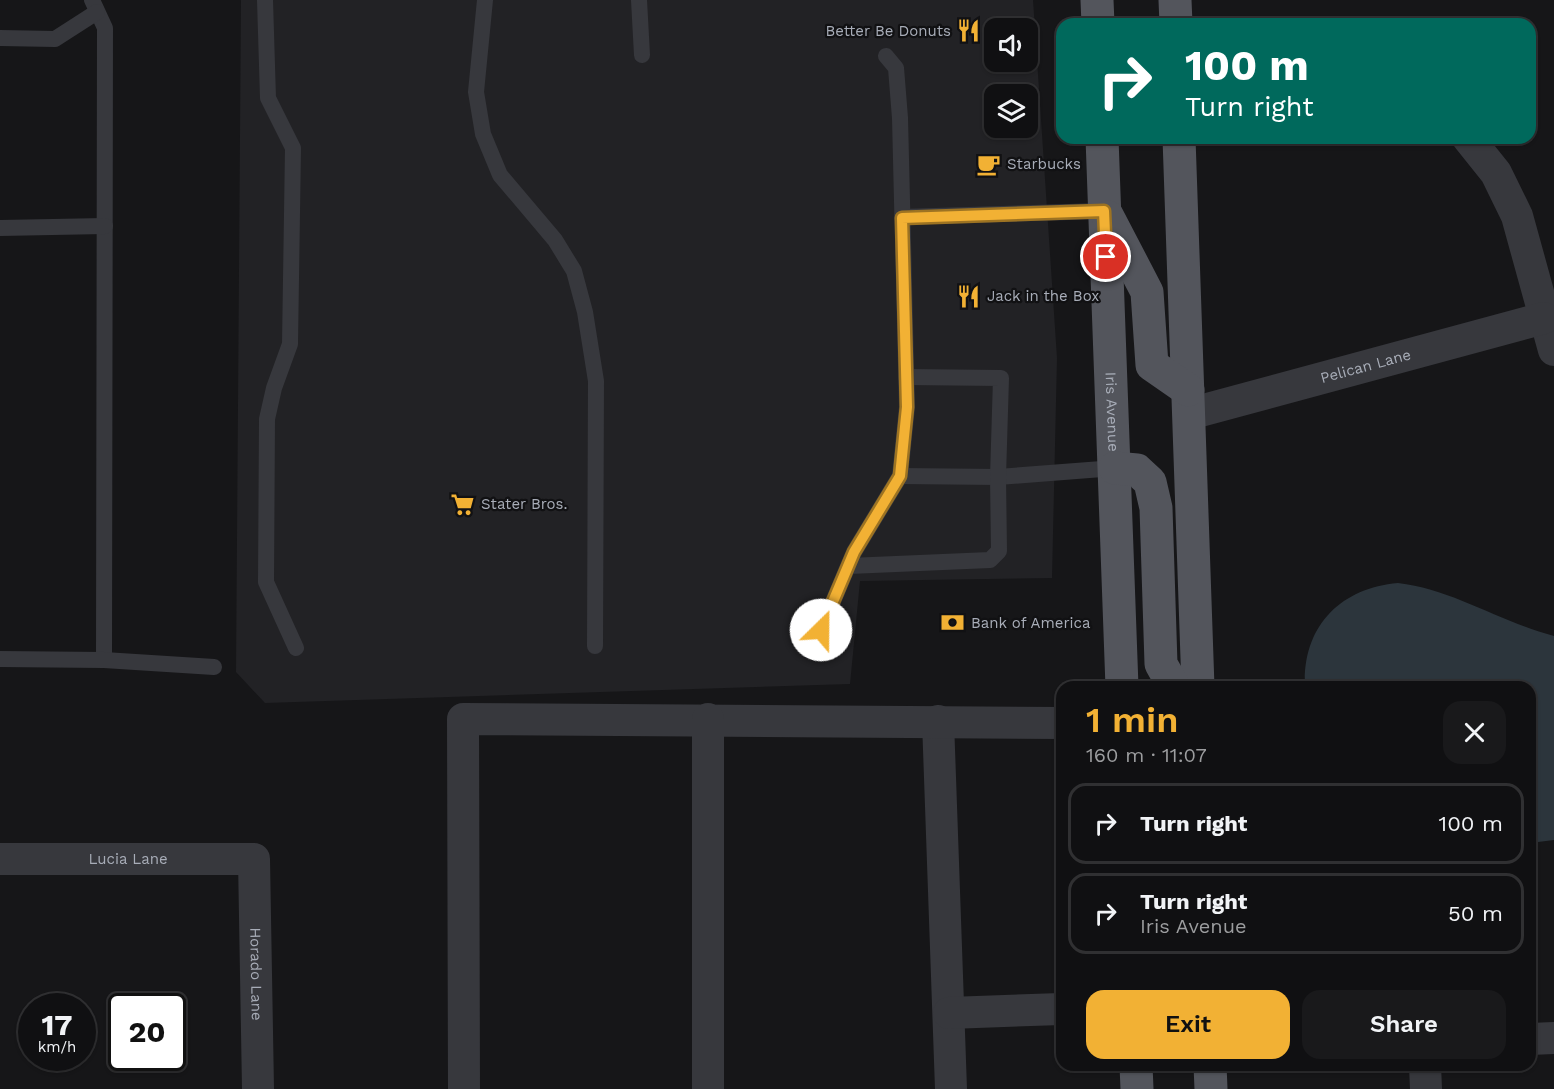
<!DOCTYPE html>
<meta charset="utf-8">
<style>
:root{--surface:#101012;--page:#19191b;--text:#f1f3f6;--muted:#9c9d9f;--line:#303032;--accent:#f2b134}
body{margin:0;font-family:"Work Sans",sans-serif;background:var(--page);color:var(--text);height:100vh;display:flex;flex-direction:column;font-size:22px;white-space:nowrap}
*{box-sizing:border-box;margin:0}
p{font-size:20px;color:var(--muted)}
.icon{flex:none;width:33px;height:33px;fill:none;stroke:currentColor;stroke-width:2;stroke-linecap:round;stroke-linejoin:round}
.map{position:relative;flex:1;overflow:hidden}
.details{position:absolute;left:1056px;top:681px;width:480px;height:390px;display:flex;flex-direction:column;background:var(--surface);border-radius:18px;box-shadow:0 2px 4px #0004,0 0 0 2px var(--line)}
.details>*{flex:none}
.guide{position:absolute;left:1056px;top:18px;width:480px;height:126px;border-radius:18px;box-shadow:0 2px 4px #0004,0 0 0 2px var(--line);background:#00695c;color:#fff;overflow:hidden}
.controls{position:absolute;left:984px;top:18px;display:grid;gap:12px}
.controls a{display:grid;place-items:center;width:54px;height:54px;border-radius:12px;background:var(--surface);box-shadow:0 2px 4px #0004,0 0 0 2px var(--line);font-size:30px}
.speed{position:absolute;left:18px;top:993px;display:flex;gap:12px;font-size:30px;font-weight:700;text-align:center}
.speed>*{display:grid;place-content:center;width:78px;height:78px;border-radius:50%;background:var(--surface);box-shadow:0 2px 4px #0004,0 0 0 2px var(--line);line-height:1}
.speed small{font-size:15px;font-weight:400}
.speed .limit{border:3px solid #111;border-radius:9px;background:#fff;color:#111}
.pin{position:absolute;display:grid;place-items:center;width:51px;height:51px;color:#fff;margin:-26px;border:3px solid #fff;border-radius:50%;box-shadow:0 2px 6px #0007}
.me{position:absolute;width:66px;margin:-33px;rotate:23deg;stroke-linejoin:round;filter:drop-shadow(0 0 4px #0008)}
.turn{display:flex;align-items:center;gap:21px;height:126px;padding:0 30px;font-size:27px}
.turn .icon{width:78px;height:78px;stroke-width:2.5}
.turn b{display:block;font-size:42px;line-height:51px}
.round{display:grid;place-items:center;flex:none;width:63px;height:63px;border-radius:18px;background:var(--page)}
.overview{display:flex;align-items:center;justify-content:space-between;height:102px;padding:0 30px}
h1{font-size:36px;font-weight:600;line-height:45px;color:var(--accent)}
.primary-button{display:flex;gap:12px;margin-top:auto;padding:12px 30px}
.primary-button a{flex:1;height:69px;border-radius:18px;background:var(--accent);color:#111;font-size:24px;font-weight:600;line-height:69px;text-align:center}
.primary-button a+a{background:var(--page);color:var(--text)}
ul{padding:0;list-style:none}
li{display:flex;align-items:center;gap:18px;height:81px;margin:0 12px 9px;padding:0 18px;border:3px solid var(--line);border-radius:18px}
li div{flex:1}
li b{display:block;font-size:22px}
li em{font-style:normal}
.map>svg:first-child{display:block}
</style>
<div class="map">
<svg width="1554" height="1089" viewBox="0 0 1554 1089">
<rect width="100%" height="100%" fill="#161618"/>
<!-- built -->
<path fill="#222225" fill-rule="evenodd" d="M241 0H1033L1057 358 1052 578 860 581 850 684 265 703 236 672ZM994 28H1028V62H994ZM994 94H1028V128H994Z"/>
<!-- water -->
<path fill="#2c353c" d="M1398 583C1452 589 1500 622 1554 636V840L1530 843V687H1305C1302 627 1340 588 1398 583Z"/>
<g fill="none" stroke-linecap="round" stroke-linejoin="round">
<!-- lane -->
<g stroke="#37383d" stroke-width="16">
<path d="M92 0 105 28 104 660"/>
<path d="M265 0 268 98 293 148 290 344 274 388 267 419 266 582 296 648"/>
<path d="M485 0 476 92 483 134 500 175 555 240 574 271 585 312 596 381 595 646"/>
<path d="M639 0 642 55"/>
<path d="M0 38 55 39 97 12"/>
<path d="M902 217 1104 211"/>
<path d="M0 228 105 226"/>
<path d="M900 476 998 477 1115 468"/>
<path d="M849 566 990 560 999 551 998 477 1001 378 906 377"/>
<path d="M821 630 854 552 900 476 907 407 900 118 896 68 886 56"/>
<path d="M0 659 104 660 214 667"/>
</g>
<!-- street -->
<g stroke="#37383d" stroke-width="32">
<path d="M1468 138 1496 173 1517 216 1554 350"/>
<path id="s1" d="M1189 414 1544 318"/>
<path d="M938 721 951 1089"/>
<path id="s2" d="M0 859H254L258 1089"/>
<path d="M949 1013 1061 1009"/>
<path d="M1530 1039 1554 1038"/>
<path d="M1425 1065 1426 1089"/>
<path d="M464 1089 463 719 1062 723"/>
<path d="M708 1089V719"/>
</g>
<!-- primary -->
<g stroke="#53555c" stroke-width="33">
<path d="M1097 0 1098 24"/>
<path d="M1175 0 1176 24"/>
<path id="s3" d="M1102 138 1122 687"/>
<path d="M1179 138 1198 687"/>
<path d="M1108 217 1147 292 1152 365 1188 390"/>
<path d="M1115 468 1137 470 1150 482 1156 508 1161 664 1174 687"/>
<path d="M1136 1065 1137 1089"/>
<path d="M1210 1065 1211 1089"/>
</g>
</g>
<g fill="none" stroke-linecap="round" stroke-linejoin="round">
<defs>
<path id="route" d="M821 630 854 552 900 476 907 407 902 218 1104 211 1106 257"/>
</defs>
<!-- route casing -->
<use href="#route" stroke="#9d7322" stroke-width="15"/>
<!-- route -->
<use href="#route" stroke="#f2b134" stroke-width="10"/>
</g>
<!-- icons -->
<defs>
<symbol id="restaurant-bare" viewBox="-9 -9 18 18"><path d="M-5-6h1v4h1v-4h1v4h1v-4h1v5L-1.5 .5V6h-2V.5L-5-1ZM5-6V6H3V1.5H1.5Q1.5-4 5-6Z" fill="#f2b134" stroke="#111113" stroke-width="2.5" paint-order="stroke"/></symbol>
<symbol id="cafe-bare" viewBox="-9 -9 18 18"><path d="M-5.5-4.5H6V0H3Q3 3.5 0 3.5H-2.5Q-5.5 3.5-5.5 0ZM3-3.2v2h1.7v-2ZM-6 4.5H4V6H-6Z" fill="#f2b134" stroke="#111113" stroke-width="2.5" paint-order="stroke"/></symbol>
<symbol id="supermarket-bare" viewBox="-9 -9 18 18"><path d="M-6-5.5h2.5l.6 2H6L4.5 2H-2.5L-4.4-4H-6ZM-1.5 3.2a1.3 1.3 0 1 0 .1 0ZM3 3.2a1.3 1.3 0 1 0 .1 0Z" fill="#f2b134" stroke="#111113" stroke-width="2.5" paint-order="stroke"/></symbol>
<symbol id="bank-bare" viewBox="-9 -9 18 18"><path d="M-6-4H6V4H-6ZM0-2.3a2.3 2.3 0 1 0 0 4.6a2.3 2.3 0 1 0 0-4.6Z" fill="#f2b134" stroke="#111113" stroke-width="2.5" paint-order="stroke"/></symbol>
</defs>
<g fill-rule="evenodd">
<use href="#restaurant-bare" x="952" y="14" width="33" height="33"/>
<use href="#cafe-bare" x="972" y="148" width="33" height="33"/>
<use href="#restaurant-bare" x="952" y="280" width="33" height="33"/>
<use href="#supermarket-bare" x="446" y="488" width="33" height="33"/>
<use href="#bank-bare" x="936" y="606" width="33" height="33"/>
</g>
<g text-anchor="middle" stroke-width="4.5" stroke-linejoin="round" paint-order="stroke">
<!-- poi labels -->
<g font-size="15" fill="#a8adb8" stroke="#111113" text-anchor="start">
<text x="951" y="36" text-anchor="end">Better Be Donuts</text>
<text x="1007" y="169">Starbucks</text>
<text x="987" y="301">Jack in the Box</text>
<text x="481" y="509">Stater Bros.</text>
<text x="971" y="628">Bank of America</text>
</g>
<!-- street labels -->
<g font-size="15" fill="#a8adb8" stroke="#111113">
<text dy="5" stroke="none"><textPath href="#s1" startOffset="183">Pelican Lane</textPath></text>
<text dy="5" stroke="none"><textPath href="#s3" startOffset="274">Iris Avenue</textPath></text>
<text dy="5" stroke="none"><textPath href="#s2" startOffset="128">Lucia Lane</textPath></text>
<text dy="5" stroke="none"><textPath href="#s2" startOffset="369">Horado Lane</textPath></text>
</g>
</g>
</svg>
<div class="controls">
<a><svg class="icon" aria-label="sound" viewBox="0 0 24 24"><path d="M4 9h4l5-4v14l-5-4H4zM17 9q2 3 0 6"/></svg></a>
<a><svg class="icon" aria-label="layers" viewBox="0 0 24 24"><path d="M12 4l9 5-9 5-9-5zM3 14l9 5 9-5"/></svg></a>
</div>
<div class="speed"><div>17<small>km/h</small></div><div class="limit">20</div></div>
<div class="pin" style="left:1106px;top:257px;background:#d93025"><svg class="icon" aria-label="arrive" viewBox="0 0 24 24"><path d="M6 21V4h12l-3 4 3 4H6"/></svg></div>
<svg class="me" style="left:821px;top:630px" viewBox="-20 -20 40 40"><circle r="19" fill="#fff"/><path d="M0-13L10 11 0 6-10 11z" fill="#f2b134"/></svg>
<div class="guide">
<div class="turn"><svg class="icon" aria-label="right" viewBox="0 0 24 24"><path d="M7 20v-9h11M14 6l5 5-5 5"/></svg><div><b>100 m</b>Turn right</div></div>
</div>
<section class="details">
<div class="overview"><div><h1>1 min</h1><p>160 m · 11:07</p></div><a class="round"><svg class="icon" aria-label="close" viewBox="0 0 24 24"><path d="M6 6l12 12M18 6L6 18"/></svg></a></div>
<ul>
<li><svg class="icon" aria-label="right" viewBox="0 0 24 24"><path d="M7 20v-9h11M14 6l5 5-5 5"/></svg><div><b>Turn right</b></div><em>100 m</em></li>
<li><svg class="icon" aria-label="right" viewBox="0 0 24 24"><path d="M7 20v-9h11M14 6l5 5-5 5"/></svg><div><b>Turn right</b><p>Iris Avenue</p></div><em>50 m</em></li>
</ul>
<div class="primary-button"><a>Exit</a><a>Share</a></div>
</section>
</div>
